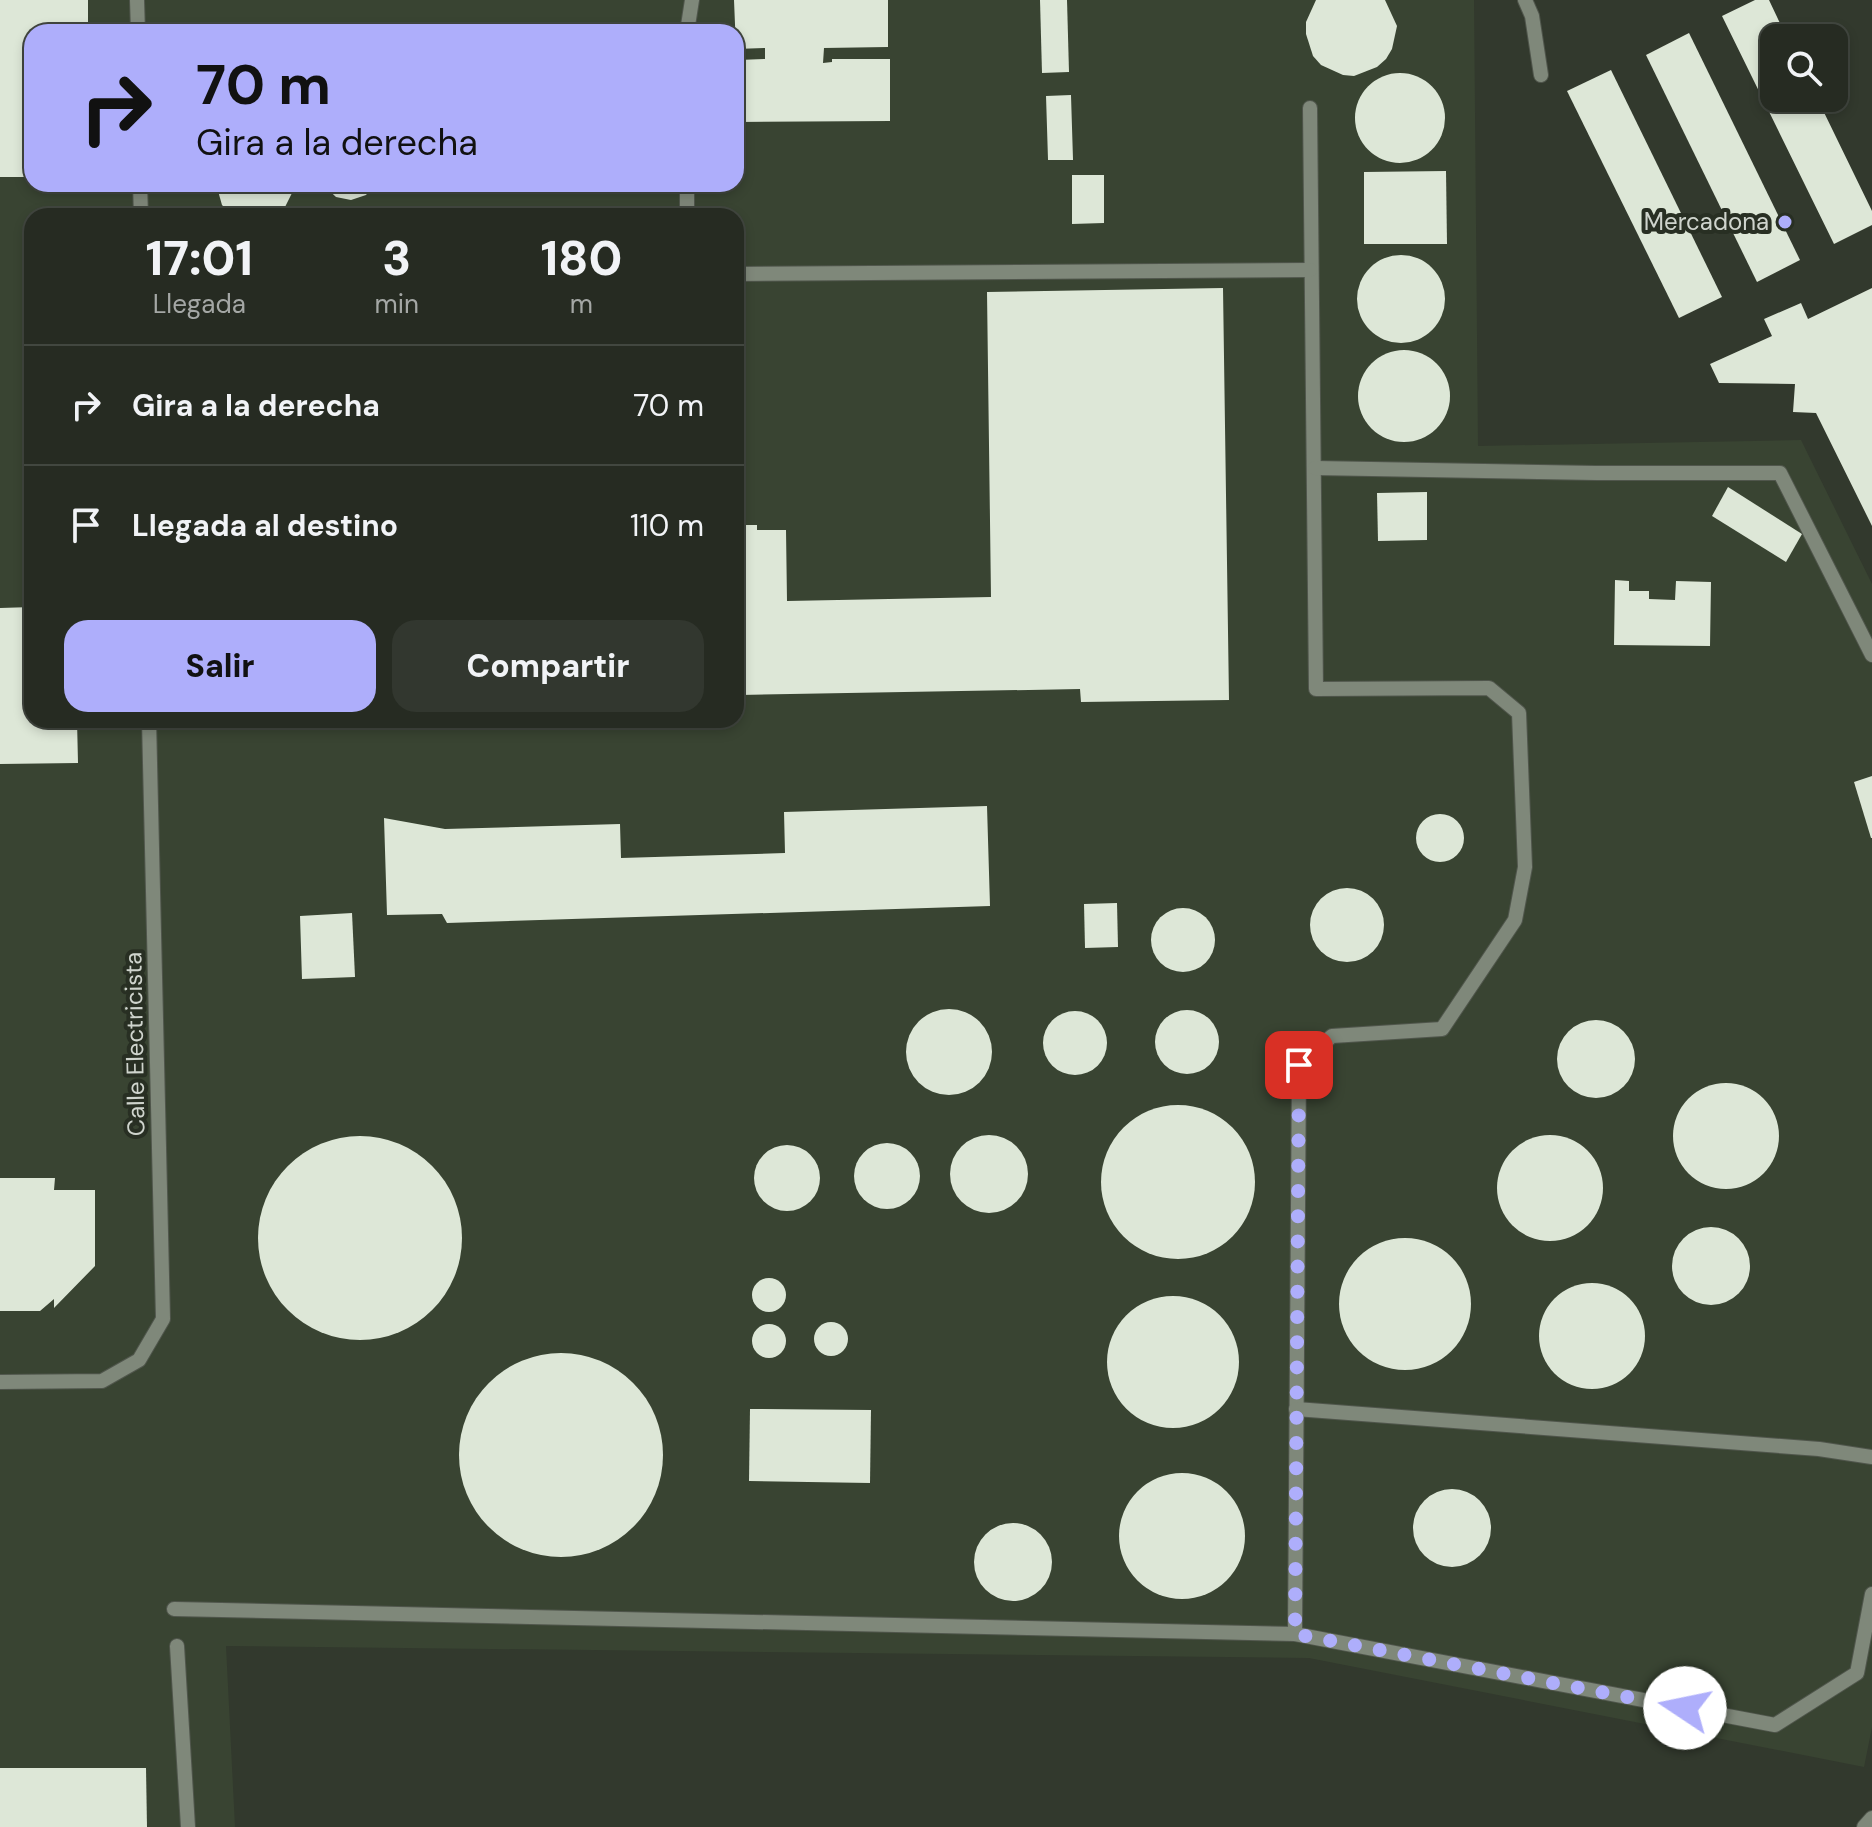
<!DOCTYPE html>
<html lang="es">
<style>
:root{--surface:#262b22;--page:#32372f;--text:#f1f3f6;--muted:#a4a7a5;--line:#424740;--accent:#aeaefb}
body{margin:0;font-family:"DM Sans",sans-serif;background:var(--page);color:var(--text);height:100vh;display:flex;flex-direction:column;font-size:30px;white-space:nowrap}
*{box-sizing:border-box;margin:0}
p{font-size:26px;color:var(--muted)}
.icon{flex:none;width:44px;height:44px;fill:none;stroke:currentColor;stroke-width:2;stroke-linecap:round;stroke-linejoin:round}
.map{position:relative;flex:1;overflow:hidden}
.panel{position:absolute;left:24px;top:208px;width:720px;height:520px;display:flex;flex-direction:column;background:var(--surface);border-radius:24px;box-shadow:0 4px 12px #0003,0 0 0 2px var(--line)}
.panel>*{flex:none}
.top-card{position:absolute;left:24px;top:24px;width:720px;height:168px;border-radius:24px;box-shadow:0 4px 12px #0003,0 0 0 2px var(--line);background:#aeaefb;color:#111;overflow:hidden}
.fabs{position:absolute;left:1760px;top:24px;display:grid;gap:16px}
.fabs a{display:grid;place-items:center;width:88px;height:88px;border-radius:16px;background:var(--surface);box-shadow:0 4px 12px #0003,0 0 0 2px var(--line);font-size:40px}
.pin{position:absolute;display:grid;place-items:center;width:68px;height:68px;color:#fff;margin:-34px;border-radius:16px;box-shadow:0 4px 12px #0006}
.me{position:absolute;width:88px;margin:-44px;rotate:281deg;stroke-linejoin:round;filter:drop-shadow(0 0 6px #0008)}
.turn{display:flex;align-items:center;gap:28px;height:168px;padding:0 40px;font-size:36px}
.turn .icon{width:104px;height:104px;stroke-width:2.5}
.turn b{display:block;font-size:56px;line-height:68px}
.eta{display:flex;justify-content:space-evenly;align-items:center;height:136px;text-align:center}
.eta b{font-size:48px;font-weight:800;line-height:56px}
.action{display:flex;gap:16px;margin-top:auto;padding:16px 40px}
.action a{flex:1;height:92px;border-radius:24px;background:var(--accent);color:#111;font-size:32px;font-weight:800;line-height:92px;text-align:center}
.action a+a{background:var(--page);color:var(--text)}
ul{padding:0;list-style:none}
li{display:flex;align-items:center;gap:24px;height:120px;padding:0 40px;border-top:2px solid var(--line)}
li div{flex:1}
li b{display:block;font-size:30px}
li em{font-style:normal}
.map>svg:first-child{display:block}
</style>
<div class="map">
<svg width="1872" height="1827" viewBox="0 0 1872 1827">
<rect width="100%" height="100%" fill="#32392d"/>
<!-- built -->
<path fill="#394432" fill-rule="evenodd" d="M0 0H1474L1478 446 1801 440 1872 584V1727L1864 1767 1309 1658 226 1646 235 1827H0ZM32 32H736V184H32ZM32 216H736V720H32Z"/>
<!-- building -->
<g fill="#dde7d7">
<path d="M0 0H88V32H32V177H0Z"/>
<path d="M734 0H888V47L824 48 823 63 832 62V59H890V121L738 122V60L765 59V48L736 49Z"/>
<path d="M1040 0H1067L1069 72 1042 73Z"/>
<path d="M1316 0H1385L1397 26 1392 49 1386 59 1377 67 1354 76 1343 75 1321 65 1313 56 1306 34V22Z"/>
<path d="M1755 0H1769L1787 38H1774V98H1817L1872 211V225L1834 244 1722 16Z"/>
<path d="M1689 33 1800 260 1757 282 1646 55Z"/>
<path d="M1611 70 1722 297 1679 318 1567 91Z"/>
<circle cx="1400" cy="118" r="45"/>
<path d="M1071 95 1073 160H1048L1046 96Z"/>
<path d="M1446 171 1447 244H1364V172Z"/>
<path d="M1072 175H1104V223L1072 224Z"/>
<path d="M216 184H294L293 191 284 209 277 216H233L222 205Z"/>
<path d="M322 184H375L366 195 351 200 336 197Z"/>
<circle cx="1401" cy="299" r="44"/>
<path d="M1223 288 1229 700 1081 702 1080 689 740 695 738 549H736V529L738 525H757V530H786L787 601 991 597 987 292Z"/>
<path d="M1872 288V526L1816 413 1793 412 1795 384 1719 383 1710 364 1772 336 1764 319 1801 303 1808 319Z"/>
<circle cx="1404" cy="396" r="46"/>
<path d="M1728 487 1802 534 1786 562 1712 516Z"/>
<path d="M1427 492V540L1378 541 1377 493Z"/>
<path d="M1615 580 1629 581V591H1649V599L1675 600 1676 581 1711 582 1710 646 1614 645Z"/>
<path d="M32 607V720H77L78 763 0 764V608Z"/>
<path d="M1872 776V838H1871L1854 782Z"/>
<path d="M987 806 990 906 447 923 442 914 387 915 384 818 445 829 620 824 621 858 785 853 784 812Z"/>
<circle cx="1440" cy="838" r="24"/>
<circle cx="1347" cy="925" r="37"/>
<path d="M1117 903 1118 947 1085 948 1084 904Z"/>
<circle cx="1183" cy="940" r="32"/>
<path d="M352 913 355 977 302 979 300 916Z"/>
<circle cx="949" cy="1052" r="43"/>
<circle cx="1187" cy="1042" r="32"/>
<circle cx="1075" cy="1043" r="32"/>
<circle cx="1596" cy="1059" r="39"/>
<circle cx="1726" cy="1136" r="53"/>
<circle cx="1178" cy="1182" r="77"/>
<circle cx="989" cy="1174" r="39"/>
<circle cx="1550" cy="1188" r="53"/>
<circle cx="360" cy="1238" r="102"/>
<circle cx="887" cy="1176" r="33"/>
<circle cx="787" cy="1178" r="33"/>
<path d="M0 1178H55L54 1190H95V1266L54 1308V1299L40 1311H0Z"/>
<circle cx="1711" cy="1266" r="39"/>
<circle cx="1405" cy="1304" r="66"/>
<circle cx="769" cy="1295" r="17"/>
<circle cx="1592" cy="1336" r="53"/>
<circle cx="1173" cy="1362" r="66"/>
<circle cx="831" cy="1339" r="17"/>
<circle cx="769" cy="1341" r="17"/>
<circle cx="561" cy="1455" r="102"/>
<path d="M750 1409 871 1410 870 1483 749 1481Z"/>
<circle cx="1182" cy="1536" r="63"/>
<circle cx="1452" cy="1528" r="39"/>
<circle cx="1013" cy="1562" r="39"/>
<path d="M0 1768H146L147 1827H0Z"/>
</g>
<g fill="none" stroke-linecap="round" stroke-linejoin="round">
<defs>
<g id="minor">
<path d="M137 0 138 32"/>
<path d="M1525 0 1532 16 1541 75"/>
<path d="M687 32 692 0"/>
<path d="M1310 108 1316 689 1489 688 1519 713 1525 867 1515 920 1442 1029 1332 1036 1299 1065 1295 1634 1775 1725 1857 1673 1872 1594"/>
<path d="M140 184 141 216"/>
<path d="M687 184V216"/>
<path d="M736 274 1310 270"/>
<path d="M1315 468 1596 473H1780L1872 655"/>
<path d="M0 1382 102 1381 139 1360 163 1319 149 720"/>
<path d="M1296 1409 1819 1449 1872 1457"/>
<path d="M174 1609 1295 1634"/>
<path d="M177 1646 188 1827"/>
<path d="M1864 1827 1872 1818"/>
</g>
</defs>
<!-- minor casing -->
<use href="#minor" stroke="#50564c" stroke-width="16"/>
<!-- minor -->
<use href="#minor" stroke="#7f887a" stroke-width="14"/>
</g>
<g fill="none" stroke-linecap="round" stroke-linejoin="round">
<!-- route -->
<path stroke="#aeaefb" stroke-width="14" stroke-dasharray="0 25.2" d="M1299 1065 1295 1634 1685 1708"/>
</g>
<!-- markers -->
<circle fill="#aeaefb" stroke="#282f23" stroke-width="3" cx="1785" cy="222" r="8"/>
<g text-anchor="middle" stroke-width="8" stroke-linejoin="round" paint-order="stroke">
<!-- poi labels -->
<g font-size="24" fill="#cfd4cd" stroke="#282f23" text-anchor="end">
<text x="1769" y="230">Mercadona</text>
</g>
<!-- street labels -->
<g font-size="24" fill="#cfd4cd" stroke="#282f23">
<text transform="translate(135 1044) rotate(-91)" y="8">Calle Electricista</text>
</g>
</g>
</svg>
<div class="fabs">
<a><svg class="icon" aria-label="search" viewBox="0 0 24 24"><circle cx="10" cy="10" r="6"/><path d="M15 15l6 6"/></svg></a>
</div>
<div class="pin" style="left:1299px;top:1065px;background:#d93025"><svg class="icon" aria-label="arrive" viewBox="0 0 24 24"><path d="M6 21V4h12l-3 4 3 4H6"/></svg></div>
<svg class="me" style="left:1685px;top:1708px" viewBox="-20 -20 40 40"><circle r="19" fill="#fff"/><path d="M0-13L10 11 0 6-10 11z" fill="#aeaefb"/></svg>
<div class="top-card">
<div class="turn"><svg class="icon" aria-label="right" viewBox="0 0 24 24"><path d="M7 20v-9h11M14 6l5 5-5 5"/></svg><div><b>70 m</b>Gira a la derecha</div></div>
</div>
<section class="panel">
<div class="eta">
<div><b>17:01</b><p>Llegada</p></div>
<div><b>3</b><p>min</p></div>
<div><b>180</b><p>m</p></div>
</div>
<ul>
<li><svg class="icon" aria-label="right" viewBox="0 0 24 24"><path d="M7 20v-9h11M14 6l5 5-5 5"/></svg><div><b>Gira a la derecha</b></div><em>70 m</em></li>
<li><svg class="icon" aria-label="arrive" viewBox="0 0 24 24"><path d="M6 21V4h12l-3 4 3 4H6"/></svg><div><b>Llegada al destino</b></div><em>110 m</em></li>
</ul>
<div class="action"><a>Salir</a><a>Compartir</a></div>
</section>
</div>
